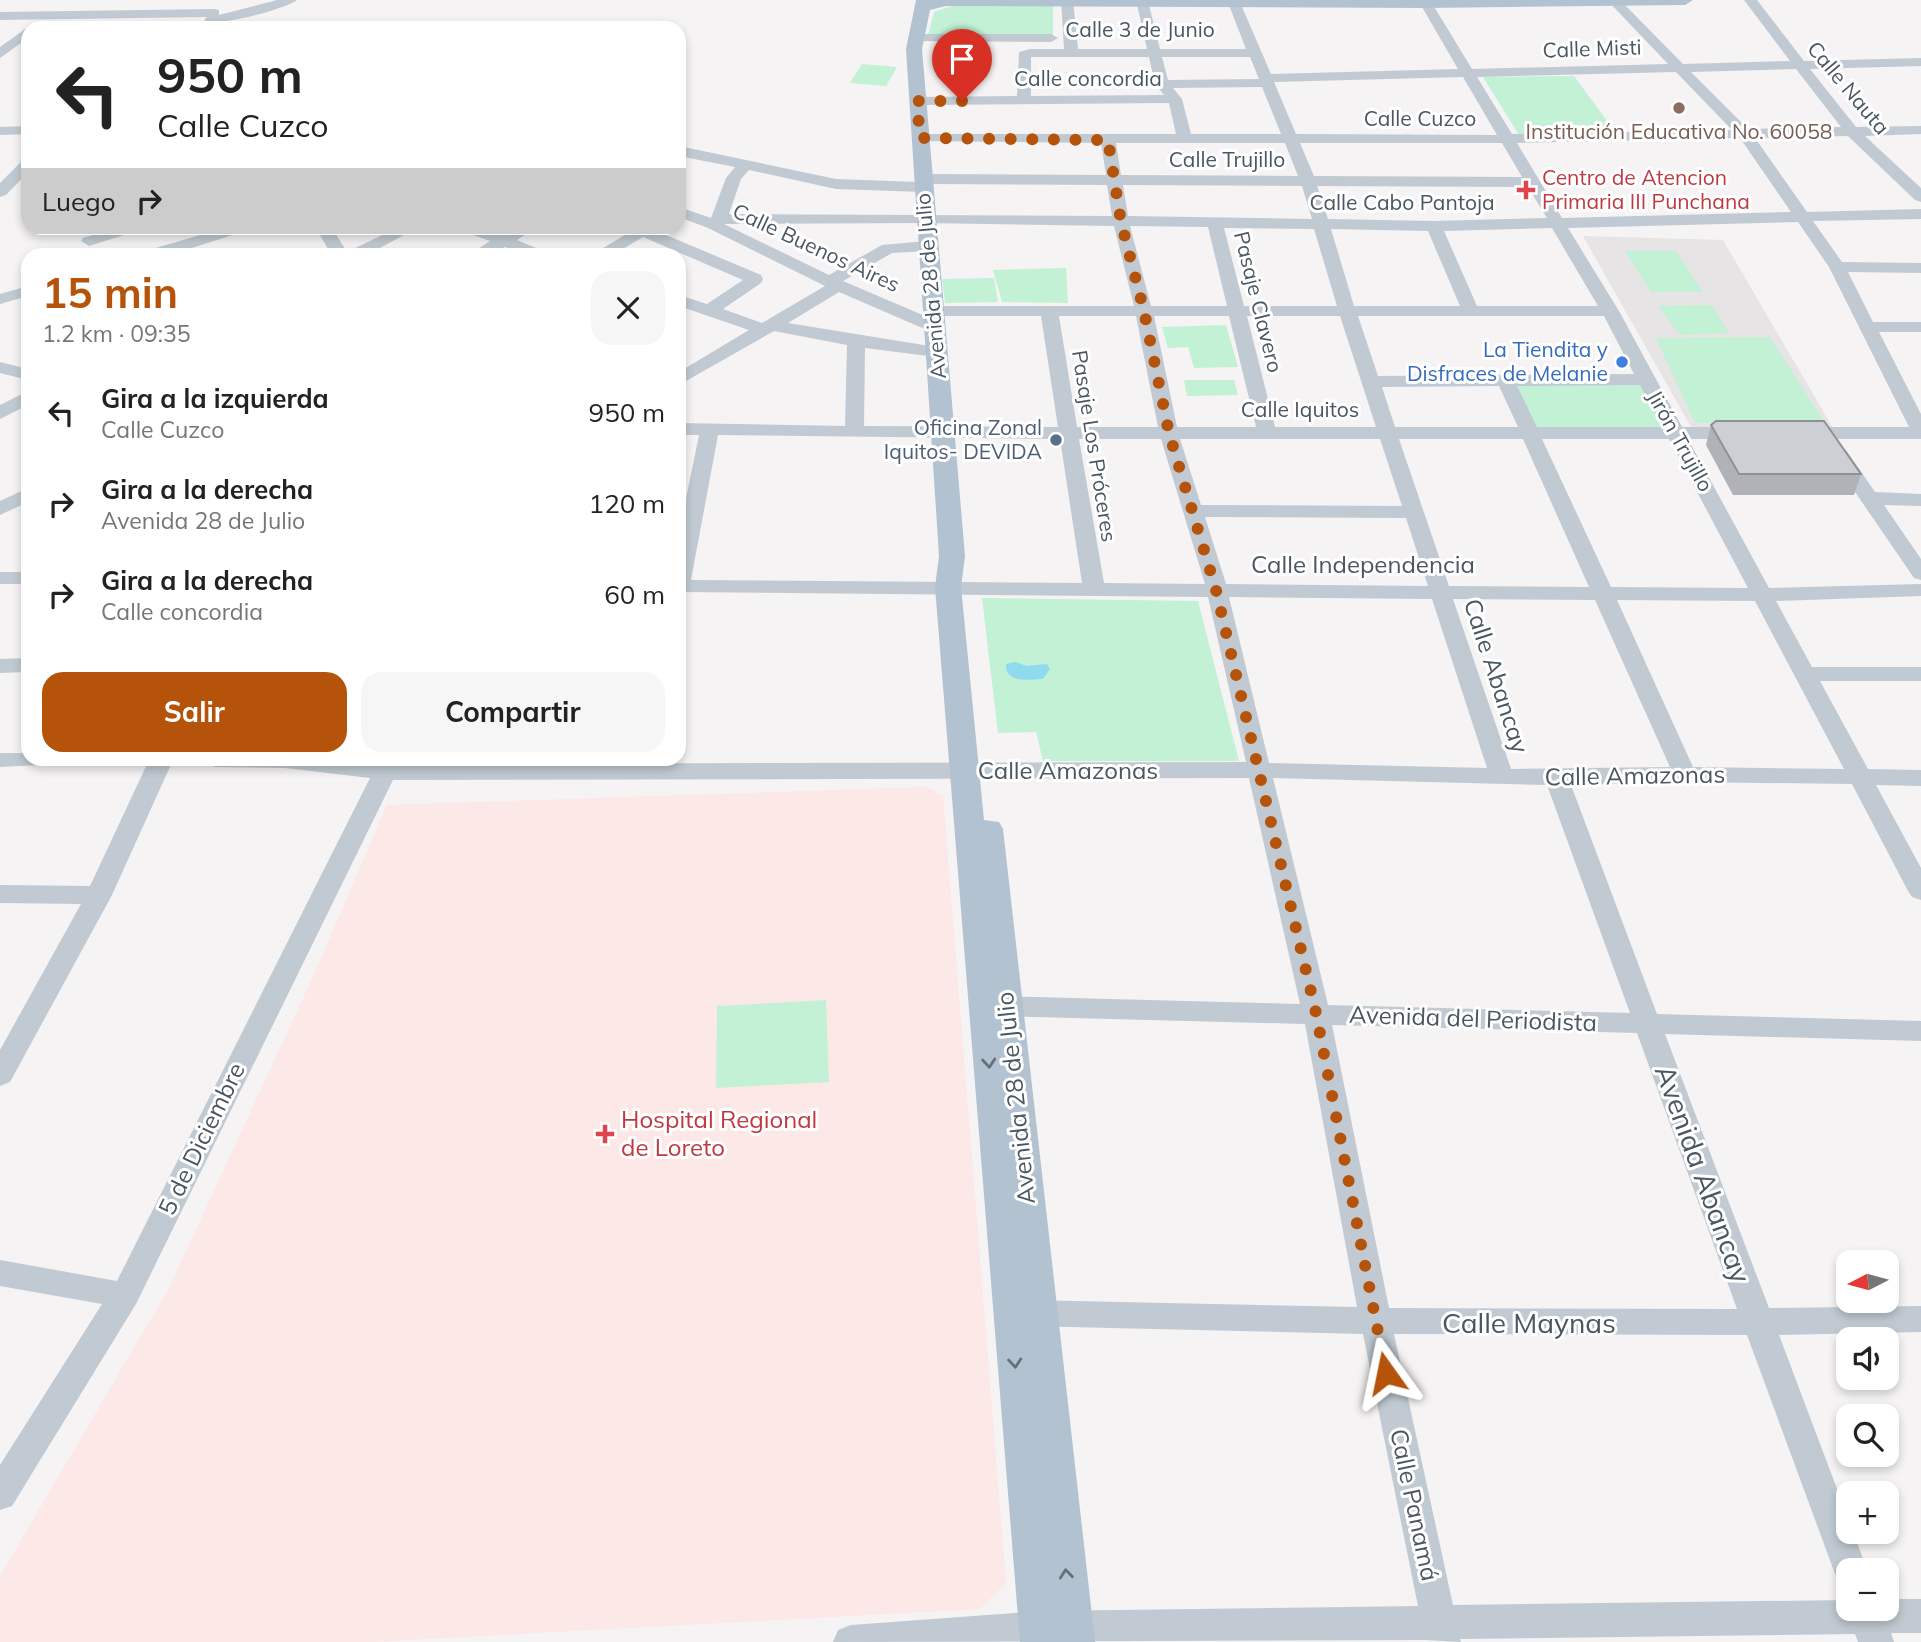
<!DOCTYPE html>
<html lang="es">
<meta charset="utf-8">
<style>
:root{--surface:#fff;--page:#f6f6f6;--text:#222;--muted:#767676;--accent:#b45309}
body{margin:0;font-family:Mulish,sans-serif;background:var(--page);color:var(--text);height:100vh;display:flex;flex-direction:column;font-size:26px;white-space:nowrap}
*{box-sizing:border-box;margin:0}
p{font-size:23px;color:var(--muted)}
.icon{flex:none;width:38px;height:38px;fill:none;stroke:currentColor;stroke-width:2;stroke-linecap:round;stroke-linejoin:round}
.map{position:relative;flex:1;overflow:hidden}
.side{position:absolute;left:21px;top:248px;width:665px;height:518px;display:flex;flex-direction:column;background:var(--surface);border-radius:21px;box-shadow:0 4px 10px #0003}
.side>*{flex:none}
.banner{position:absolute;left:21px;top:21px;width:665px;height:214px;border-radius:21px;box-shadow:0 4px 10px #0003;background:#fff;color:var(--text);overflow:hidden}
.needle{width:46px;rotate:264deg}
.buttons{position:absolute;left:1836px;top:1250px;display:grid;gap:14px}
.buttons a{display:grid;place-items:center;width:63px;height:63px;border-radius:14px;background:var(--surface);box-shadow:0 4px 10px #0003;font-size:35px}
.pin{position:absolute;display:grid;place-items:center;width:60px;height:60px;color:#fff;margin:-72px -30px;border-radius:50% 50% 50% 0;rotate:-45deg;box-shadow:0 0 7px #0007}
.pin .icon{rotate:45deg}
.me{position:absolute;width:77px;margin:-38px;rotate:348deg;stroke-linejoin:round;filter:drop-shadow(0 0 5px #0008)}
.turn{display:flex;align-items:center;gap:24px;height:147px;padding:0 21px;font-size:32px}
.turn .icon{width:91px;height:91px;stroke-width:2.5}
.turn b{display:block;font-size:49px;line-height:60px}
.then{display:flex;align-items:center;height:66px;padding:0 21px;background:#0003;gap:14px;font-size:26px}
.round{display:grid;place-items:center;flex:none;width:74px;height:74px;border-radius:21px;background:var(--page)}
.overview{display:flex;align-items:center;justify-content:space-between;height:119px;padding:0 21px}
h1{font-size:42px;font-weight:700;line-height:52px;color:var(--accent)}
.action{display:flex;gap:14px;margin-top:auto;padding:14px 21px}
.action a{flex:1;height:80px;border-radius:21px;background:var(--accent);color:#fff;font-size:28px;font-weight:700;line-height:80px;text-align:center}
.action a+a{background:var(--page);color:var(--text)}
ul{padding:0;list-style:none}
li{display:flex;align-items:center;gap:21px;height:91px;padding:0 21px}
li div{flex:1}
li b{display:block;font-size:26px}
li em{font-style:normal}
.map>svg:first-child{display:block}
</style>
<div class="map">
<svg width="1921" height="1642" viewBox="0 0 1921 1642">
<rect width="100%" height="100%" fill="#f5f3f3"/>
<!-- education -->
<path fill="#e6e4e5" d="M1583 236 1723 240 1833 428 1691 427Z"/>
<!-- medical -->
<path fill="#fce8e6" d="M927 787 943 796 1006 1583 980 1609 371 1642H0V1576L169 1288 312 979 387 805Z"/>
<!-- green -->
<g fill="#c3f1d5">
<path d="M954 5 1053 6V36L928 35 934 12Z"/>
<path d="M862 64 897 67 886 86 850 83Z"/>
<path d="M1574 76 1616 133 1519 135 1483 77Z"/>
<path d="M1625 251H1676L1703 292H1651Z"/>
<path d="M1066 268 1068 303 1002 302 993 270Z"/>
<path d="M994 278 998 302 945 303 942 279Z"/>
<path d="M1712 305 1729 333 1680 335 1658 306Z"/>
<path d="M1226 325 1238 367 1194 368 1188 347 1168 348 1162 327Z"/>
<path d="M1770 337 1825 423H1695L1656 338Z"/>
<path d="M1184 380H1234L1238 395 1187 396Z"/>
<path d="M1642 382 1667 429H1528L1502 383Z"/>
<path d="M982 598 1198 601 1239 761H1043L1036 732 998 733Z"/>
<path d="M826 1000 829 1082 716 1088 717 1006Z"/>
</g>
<!-- water -->
<path fill="#90daee" d="M1015 662 1027 666 1047 664 1050 669 1043 679C1028 680 1005 683 1006 664Z"/>
<g fill="none" stroke-linecap="round" stroke-linejoin="round">
<!-- minor -->
<g fill="#c1cad2" fill-rule="evenodd">
<path d="M277 0H297C286 9 215 28 204 20L207 17 0 20V12L214 9 219 10V15Z"/>
<path d="M1061 0H1073L1078 49H1147L1136 0 1148 1 1160 49H1246L1227 0H1239L1271 74 1458 69 1418 0H1430L1472 69 1668 64 1607 0H1620L1683 64 1790 61 1744 0H1757L1804 61 1921 58V66L1810 69 1856 127 1921 126V134L1865 136 1921 188V202L1915 200 1848 136 1755 138 1807 212 1921 209V219L1813 221 1842 262 1921 263V273L1848 272 1873 322H1921V332H1879L1921 414V439H1799L1789 433 1799 427H1909L1829 267 1798 222 1568 228 1619 311 1682 427H1742L1752 433 1742 439H1688L1769 588 1921 584V596L1776 601 1812 667H1921V681H1820L1868 769 1921 770V786L1876 785 1921 868V900L1912 897 1908 891 1852 784 1685 782 1571 785 1657 1014 1921 1021V1041L1665 1034 1769 1308 1921 1306V1332L1779 1335 1848 1518V1531H1853L1867 1570H1848V1586L1838 1582 1747 1335 1394 1334 1453 1605 1848 1600V1608H1886V1599H1921V1633H1891L1894 1642H1858L1855 1634 1460 1639 1461 1642 1425 1640 833 1642 838 1630 851 1625 1040 1611 1418 1606 1363 1334 1026 1326 1015 1322 1010 1313 1015 1304 1026 1300 1357 1307 1305 1024 992 1016 982 1013 978 1006 982 999 992 996 1300 1004 1249 778 393 780 136 1304 12 1506 0 1510V1465L102 1304 0 1286V1260L117 1281 370 778 285 768 216 767 208 765 205 760H340L385 764 1246 762 1208 597 679 592V533L699 435H679V423L845 426 847 345 774 331 679 385V372L749 330 679 306V295L707 304 743 280 643 237 611 256H590L636 228H656L654 230 761 275 763 279 761 283 723 309 762 323 825 286 708 228 679 217V207L711 218 726 178 735 167 679 156V146L836 179 917 182 915 179 918 176 923 174 1106 175 1101 143 915 141 913 138 915 135 920 134H1176L1169 103 917 105 910 101 917 97 1017 96 1019 52 1030 49H1064ZM1031 57H1149L1155 84 1164 95 1031 96ZM1162 57H1250L1259 79 1168 80ZM1796 69 1841 127 1748 129 1691 72ZM1676 72 1732 130 1512 134 1477 77ZM1463 77 1497 135 1296 134 1274 82ZM1262 87 1281 134H1191L1182 99 1173 88ZM1740 138 1791 212 1562 218 1517 143ZM1116 143H1285L1298 176 1121 175ZM1300 143H1502L1522 177 1314 176ZM749 170 836 189 923 192 931 187 928 184 1107 185 1112 216 729 214 741 179ZM1123 185 1302 186 1312 219 1128 216ZM1317 186 1528 187 1547 218 1434 221 1328 219ZM926 223 1114 226 1134 306H932L923 311 932 316H1041L1058 427 864 426 865 348 936 357 945 352 942 348 788 323 839 292 927 330H939L942 326 939 322 843 281 892 253 927 251 935 246 927 241 882 245 829 275 724 224ZM1130 226 1208 227 1227 306H1151ZM1224 228 1314 229 1337 306H1244ZM1552 228 1598 306H1477L1444 231ZM1331 229 1428 231 1460 306H1354ZM1059 316H1136L1158 427H1077ZM1154 316H1229L1256 427H1177ZM1247 316H1340L1376 427H1275ZM1358 316H1604L1634 374 1378 376ZM1640 385 1663 427H1537L1517 386ZM1499 386 1518 427H1395L1382 387ZM718 435 1060 439 1082 583 691 580ZM1079 439H1161L1205 584 1104 583ZM1180 439H1380L1402 506 1201 505ZM1399 439H1523L1589 587 1449 586ZM1542 439H1669L1748 588 1611 587ZM1205 517 1406 518 1428 586 1226 584ZM1229 597 1432 599 1487 768 1269 763ZM1453 599 1595 600 1670 767 1511 769ZM1617 600 1755 601 1844 769 1693 767ZM1273 778 1547 785 1630 1013 1328 1005ZM1332 1025 1637 1033 1737 1309 1389 1308Z"/>
<path d="M28 27 32 28H28V38L0 58V47Z"/>
<path d="M915 34H1051L1058 38 1051 42 910 41 908 38Z"/>
<path d="M28 126V134L0 135V127Z"/>
<path d="M28 158V172L6 195 0 197V183L23 160Z"/>
<path d="M116 228H139L137 231 89 246 81 241 83 238Z"/>
<path d="M224 228H247L245 231 167 256H140L142 252Z"/>
<path d="M316 228H332L347 252 397 228H417L365 256H332Z"/>
<path d="M460 228H482L502 235 516 228H535L517 240 555 256H530L505 247 488 256H467L490 241 462 231Z"/>
<path d="M28 286V296L0 304V294Z"/>
<path d="M0 362 28 369V380L0 373Z"/>
<path d="M28 391V405L0 419V405Z"/>
<path d="M1839 448 1846 450 1875 492 1921 494V506L1884 505 1921 559V580L1914 578 1829 454Z"/>
<path d="M28 488V502L0 515V501Z"/>
<rect x="0" y="572" width="28" height="12"/>
<path d="M28 658V672L0 673V659Z"/>
<path d="M0 753H28V760H46L42 765 0 767Z"/>
<path d="M149 760H173L112 895 10 1082 0 1086V1050L81 904 0 903V885L90 886Z"/>
</g>
<!-- major -->
<path fill="#b3c2d1" fill-rule="evenodd" d="M916 0H1693L1685 5 1426 8 946 6 930 10 922 49 965 556 961 587 984 820 999 822 1003 829 1095 1642H1020L935 587 939 556 906 49Z"/>
</g>
<!-- wall -->
<path fill="#b0b2b7" d="M1711 425 1861 474 1854 495H1733L1706 445Z"/>
<!-- building -->
<path fill="#cdcfd5" stroke="#909195" stroke-width="2" d="M1716 421H1824L1861 474H1739L1711 425Z"/>
<!-- one-way arrows -->
<defs><path id="oneway-chevron" d="M-2-3.5L2.5 0L-2 3.5" fill="none" stroke-width="1.6" stroke-linecap="round" stroke-linejoin="round" transform="scale(1.75)"/></defs>
<g stroke="#64717d">
<use href="#oneway-chevron" transform="translate(989 1063) rotate(85)"/>
<use href="#oneway-chevron" transform="translate(1015 1363) rotate(85)"/>
<use href="#oneway-chevron" transform="translate(1066 1574) rotate(-96)"/>
</g>
<g fill="none" stroke-linecap="round" stroke-linejoin="round">
<!-- route -->
<path stroke="#b45309" stroke-width="12" stroke-dasharray="0 21.6" d="M962 101H917L920 138 1108 140 1121 222 1144 311 1169 433 1216 590 1316 1013 1386 1373"/>
</g>
<!-- markers -->
<circle fill="#8d6e63" stroke="#fff" stroke-width="2.5" cx="1679" cy="108" r="7"/>
<g fill="#e0444e" stroke="#fff" stroke-width="2.5">
<path d="M1522.5 179.5h7v7h7v7h-7v7h-7v-7h-7v-7h7z"/>
<path d="M601.5 1123.5h7v7h7v7h-7v7h-7v-7h-7v-7h7z"/>
</g>
<circle fill="#3f7fe0" stroke="#fff" stroke-width="2.5" cx="1622" cy="362" r="7"/>
<circle fill="#5c6f8a" stroke="#fff" stroke-width="2.5" cx="1056" cy="440" r="7"/>
<g text-anchor="middle" stroke-width="6" stroke-linejoin="round" paint-order="stroke">
<!-- far-street labels -->
<g font-size="21" fill="#4a5661" stroke="#fff">
<text x="1140" y="37">Calle 3 de Junio</text>
<text transform="translate(1592 49) rotate(-2)" y="7">Calle Misti</text>
<text x="1088" y="86">Calle concordia</text>
<text transform="translate(1848 88) rotate(50)" y="7">Calle Nauta</text>
<text x="1420" y="126">Calle Cuzco</text>
<text x="1227" y="167">Calle Trujillo</text>
<text x="1402" y="210">Calle Cabo Pantoja</text>
<text transform="translate(816 248) rotate(25)" y="7">Calle Buenos Aires</text>
<text transform="translate(931 286) rotate(-95)" y="7">Avenida 28 de Julio</text>
<text transform="translate(1258 302) rotate(76)" y="7">Pasaje Clavero</text>
<text x="1300" y="417">Calle Iquitos</text>
<text transform="translate(1680 441) rotate(61)" y="7">Jirón Trujillo</text>
<text transform="translate(1094 446) rotate(81)" y="7">Pasaje Los Próceres</text>
</g>
<!-- far-education labels -->
<g font-size="21" fill="#785e54" stroke="#fff">
<text x="1679" y="139">Institución Educativa No. 60058</text>
</g>
<!-- far-health labels -->
<g font-size="21" fill="#be3a42" stroke="#fff" text-anchor="start">
<text x="1542" y="185">Centro de Atencion<tspan x="1542" dy="24">Primaria III Punchana</tspan></text>
</g>
<!-- far-shop labels -->
<g font-size="21" fill="#366cbe" stroke="#fff" text-anchor="end">
<text x="1608" y="357">La Tiendita y<tspan x="1608" dy="24">Disfraces de Melanie</tspan></text>
</g>
<!-- far-service labels -->
<g font-size="21" fill="#4e5e75" stroke="#fff" text-anchor="end">
<text x="1042" y="435">Oficina Zonal<tspan x="1042" dy="24">Iquitos- DEVIDA</tspan></text>
</g>
<!-- street labels -->
<g font-size="24" fill="#4a5661" stroke="#fff">
<text x="1363" y="573">Calle Independencia</text>
<text transform="translate(1496 676) rotate(72)" y="8">Calle Abancay</text>
<text x="1068" y="779">Calle Amazonas</text>
<text transform="translate(1635 776) rotate(-1)" y="8">Calle Amazonas</text>
<text transform="translate(1473 1019) rotate(2)" y="8">Avenida del Periodista</text>
<text transform="translate(1016 1098) rotate(-96)" y="8">Avenida 28 de Julio</text>
<text transform="translate(202 1139) rotate(-64)" y="8">5 de Diciembre</text>
<text transform="translate(1414 1505) rotate(78)" y="8">Calle Panamá</text>
</g>
<!-- health labels -->
<g font-size="24" fill="#be3a42" stroke="#fff" text-anchor="start">
<text x="621" y="1128">Hospital Regional<tspan x="621" dy="28">de Loreto</tspan></text>
</g>
<!-- near-street labels -->
<g font-size="28" fill="#4a5661" stroke="#fff">
<text transform="translate(1703 1174) rotate(70)" y="10">Avenida Abancay</text>
<text x="1529" y="1333">Calle Maynas</text>
</g>
</g>
</svg>
<div class="buttons">
<a><svg class="needle" viewBox="-14 -14 28 28"><path d="M0-13l5 13h-10z" fill="#e53935"/><path d="M0 13l5-13h-10z" fill="#767676"/></svg></a>
<a><svg class="icon" aria-label="sound" viewBox="0 0 24 24"><path d="M4 9h4l5-4v14l-5-4H4zM17 9q2 3 0 6"/></svg></a>
<a><svg class="icon" aria-label="search" viewBox="0 0 24 24"><circle cx="10" cy="10" r="6"/><path d="M15 15l6 6"/></svg></a>
<a>+</a>
<a>−</a>
</div>
<div class="pin" style="left:962px;top:101px;background:#d93025"><svg class="icon" aria-label="arrive" viewBox="0 0 24 24"><path d="M6 21V4h12l-3 4 3 4H6"/></svg></div>
<svg class="me" style="left:1386px;top:1373px" viewBox="-20 -20 40 40"><path d="M0-17L14 15 0 8-14 15z" fill="#b45309" stroke="#fff" stroke-width="4"/></svg>
<div class="banner">
<div class="turn"><svg class="icon" aria-label="left" viewBox="0 0 24 24"><path d="M17 20v-9H6M10 6l-5 5 5 5"/></svg><div><b>950 m</b>Calle Cuzco</div></div>
<div class="then">Luego<svg class="icon" aria-label="right" viewBox="0 0 24 24"><path d="M7 20v-9h11M14 6l5 5-5 5"/></svg></div>
</div>
<section class="side">
<div class="overview"><div><h1>15 min</h1><p>1.2 km · 09:35</p></div><a class="round"><svg class="icon" aria-label="close" viewBox="0 0 24 24"><path d="M6 6l12 12M18 6L6 18"/></svg></a></div>
<ul>
<li><svg class="icon" aria-label="left" viewBox="0 0 24 24"><path d="M17 20v-9H6M10 6l-5 5 5 5"/></svg><div><b>Gira a la izquierda</b><p>Calle Cuzco</p></div><em>950 m</em></li>
<li><svg class="icon" aria-label="right" viewBox="0 0 24 24"><path d="M7 20v-9h11M14 6l5 5-5 5"/></svg><div><b>Gira a la derecha</b><p>Avenida 28 de Julio</p></div><em>120 m</em></li>
<li><svg class="icon" aria-label="right" viewBox="0 0 24 24"><path d="M7 20v-9h11M14 6l5 5-5 5"/></svg><div><b>Gira a la derecha</b><p>Calle concordia</p></div><em>60 m</em></li>
</ul>
<div class="action"><a>Salir</a><a>Compartir</a></div>
</section>
</div>
